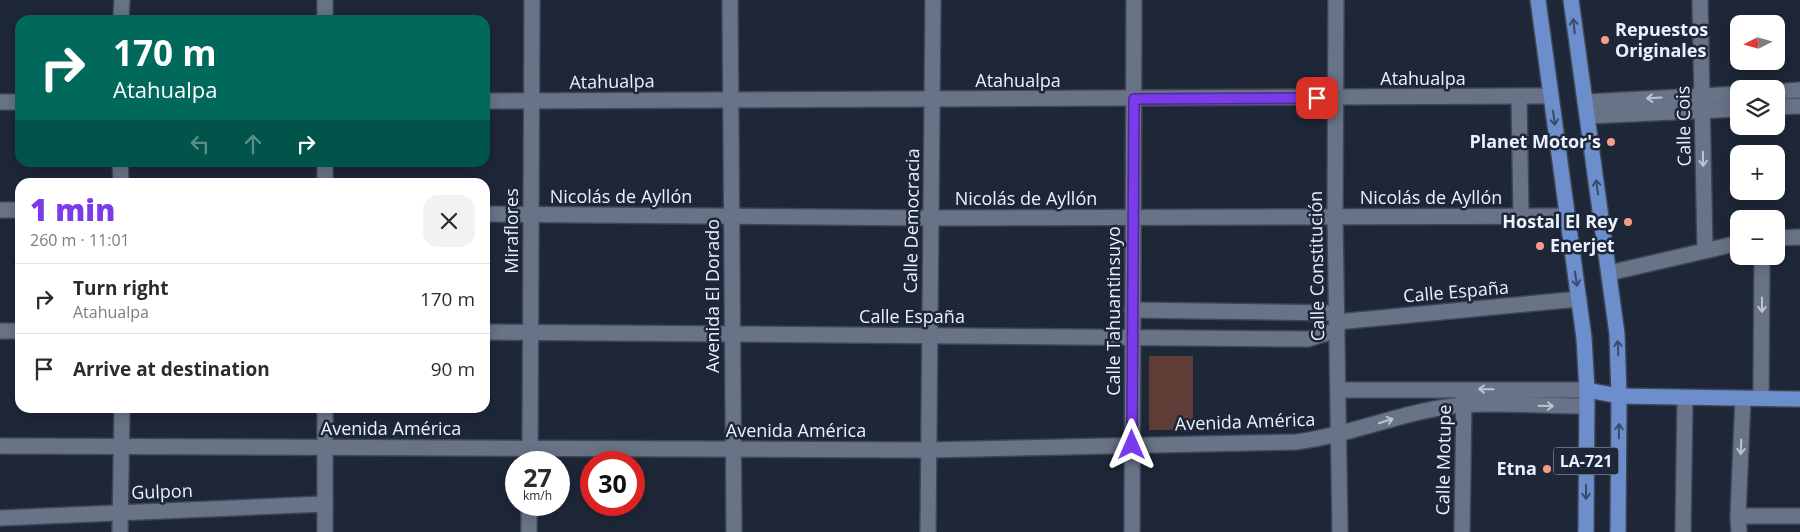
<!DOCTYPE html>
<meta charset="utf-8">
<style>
:root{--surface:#fff;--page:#f2f2f3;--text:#2b2b33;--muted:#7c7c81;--line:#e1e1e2;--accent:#7c3aed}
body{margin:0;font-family:"Open Sans",sans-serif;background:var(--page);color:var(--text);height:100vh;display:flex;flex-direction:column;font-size:19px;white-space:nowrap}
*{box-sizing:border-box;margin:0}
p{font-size:16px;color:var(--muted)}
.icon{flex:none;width:28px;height:28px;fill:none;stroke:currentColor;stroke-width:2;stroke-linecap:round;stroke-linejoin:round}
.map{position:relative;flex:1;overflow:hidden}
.details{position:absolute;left:15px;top:178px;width:475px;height:235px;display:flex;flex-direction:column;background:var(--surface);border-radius:15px;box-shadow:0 2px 12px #0003}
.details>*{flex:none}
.top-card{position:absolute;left:15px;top:15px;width:475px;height:152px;border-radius:15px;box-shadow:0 2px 12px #0003;background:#00695c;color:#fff;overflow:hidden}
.needle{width:32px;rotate:264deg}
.tools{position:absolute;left:1730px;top:15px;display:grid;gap:10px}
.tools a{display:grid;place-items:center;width:55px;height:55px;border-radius:10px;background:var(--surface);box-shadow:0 2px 12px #0003;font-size:25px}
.speed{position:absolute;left:505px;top:451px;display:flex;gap:10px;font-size:25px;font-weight:700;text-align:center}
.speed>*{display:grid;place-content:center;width:65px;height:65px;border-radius:50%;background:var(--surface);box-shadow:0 2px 12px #0003;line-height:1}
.speed small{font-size:12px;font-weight:400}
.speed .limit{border:8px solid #d22;background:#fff;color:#111}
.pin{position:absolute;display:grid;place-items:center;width:42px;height:42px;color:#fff;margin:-21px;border-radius:10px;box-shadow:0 2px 8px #0006}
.me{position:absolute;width:55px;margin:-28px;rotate:0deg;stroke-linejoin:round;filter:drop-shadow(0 0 4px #0008)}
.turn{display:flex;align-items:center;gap:18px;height:105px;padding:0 15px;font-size:22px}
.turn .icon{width:65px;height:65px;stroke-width:2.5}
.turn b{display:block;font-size:35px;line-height:42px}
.lanes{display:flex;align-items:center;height:48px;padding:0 15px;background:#0003;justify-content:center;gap:25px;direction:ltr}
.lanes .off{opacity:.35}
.round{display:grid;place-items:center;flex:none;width:52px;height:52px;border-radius:15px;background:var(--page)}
.head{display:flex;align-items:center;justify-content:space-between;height:85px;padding:0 15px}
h1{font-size:30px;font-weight:800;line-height:38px;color:var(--accent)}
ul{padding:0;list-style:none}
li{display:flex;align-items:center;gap:15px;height:70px;padding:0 15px;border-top:1px solid var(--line)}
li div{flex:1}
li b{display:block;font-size:19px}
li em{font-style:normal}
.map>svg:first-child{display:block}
</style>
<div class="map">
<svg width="1800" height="532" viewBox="0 0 1800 532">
<rect width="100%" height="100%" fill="#1e2738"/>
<!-- green -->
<rect fill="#5d3d35" x="1149" y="356" width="44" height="74"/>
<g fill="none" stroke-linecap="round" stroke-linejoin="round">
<defs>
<g id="minor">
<path d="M730 0 734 532"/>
<path d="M1336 0 1335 217 1340 532"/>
<path d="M1700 0 1705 250"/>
<path d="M121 20 122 0"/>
<path d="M325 20V0"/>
<path d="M1776 92 1800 90"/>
<path d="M1519 96 1521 216"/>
<path d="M485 101 1550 96"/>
<path d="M0 102H20"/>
<path d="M1585 102 1739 94"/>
<path d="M1776 107 1800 106"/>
<path d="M1588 116 1739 109"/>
<path d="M120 162 121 182"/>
<path d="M325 182V162"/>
<path d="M0 210H20"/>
<path d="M485 214 930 218 1567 216"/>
<path d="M1776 238 1800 237"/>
<path d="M1609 273 1739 243"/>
<path d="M1132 310 1336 313"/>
<path d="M1337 322 1579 299"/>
<path d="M0 331H20"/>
<path d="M485 332 1308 339 1337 330"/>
<path d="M1338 390H1587"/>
<path d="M1761 398 1762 256"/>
<path d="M0 446 928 450 1296 442C1353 435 1407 409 1464 405 1504 402 1546 406 1587 406"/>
<path d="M530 462 532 0"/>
<path d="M1738 516H1800"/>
<path d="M0 518 325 504"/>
<path d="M120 532 122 408"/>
<path d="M325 532V408"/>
<path d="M529 532V505"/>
<path d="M928 532 933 0"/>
<path d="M1132 532 1134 0"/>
<path d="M1462 532 1464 396"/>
<path d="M1683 532 1685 398"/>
<path d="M1739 532 1738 516 1743 398"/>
</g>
<g id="major">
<path d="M1538 0 1584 338 1587 390 1586 532"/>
<path d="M1571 0 1617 334 1619 396 1618 532"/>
<path d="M1587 390 1619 396 1800 399"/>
</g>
</defs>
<!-- minor casing -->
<use href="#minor" stroke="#3e4553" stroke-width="18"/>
<!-- major casing -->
<use href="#major" stroke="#3e4553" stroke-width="18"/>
<!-- minor -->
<use href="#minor" stroke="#687387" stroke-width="15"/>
<!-- major -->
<use href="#major" stroke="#6d8ecd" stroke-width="15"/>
</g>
<!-- one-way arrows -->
<defs><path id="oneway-shaft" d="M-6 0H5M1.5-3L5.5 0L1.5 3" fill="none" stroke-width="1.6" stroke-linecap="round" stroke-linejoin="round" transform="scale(1.25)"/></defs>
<g stroke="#3a4b6c">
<use href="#oneway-shaft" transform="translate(1574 26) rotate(-96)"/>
<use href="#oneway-shaft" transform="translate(1554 118) rotate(82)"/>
<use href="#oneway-shaft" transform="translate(1597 187) rotate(-98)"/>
<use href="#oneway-shaft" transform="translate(1576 279) rotate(82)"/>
<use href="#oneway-shaft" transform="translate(1618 348) rotate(-92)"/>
<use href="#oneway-shaft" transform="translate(1619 431) rotate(-89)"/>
<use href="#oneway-shaft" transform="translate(1586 492) rotate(90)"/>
</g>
<g stroke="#bcc4d3">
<use href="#oneway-shaft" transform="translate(1654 98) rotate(177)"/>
<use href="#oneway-shaft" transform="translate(1703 159) rotate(89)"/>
<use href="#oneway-shaft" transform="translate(1762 305) rotate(90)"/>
<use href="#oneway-shaft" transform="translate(1486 389) rotate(-179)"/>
<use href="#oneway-shaft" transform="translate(1546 406) rotate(1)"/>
<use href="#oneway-shaft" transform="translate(1386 421) rotate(-18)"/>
<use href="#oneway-shaft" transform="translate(1741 447) rotate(92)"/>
</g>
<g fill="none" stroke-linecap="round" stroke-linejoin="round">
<defs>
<path id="route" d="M1132 445 1134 99 1317 98"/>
</defs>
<!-- route casing -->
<use href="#route" stroke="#51269a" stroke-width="12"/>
<!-- route -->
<use href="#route" stroke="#7c3aed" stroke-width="9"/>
</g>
<!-- markers -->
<g fill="#f49e89" stroke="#1e2738" stroke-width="2">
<circle cx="1605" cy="40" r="5"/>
<circle cx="1611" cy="142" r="5"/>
<circle cx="1628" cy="222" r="5"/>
<circle cx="1540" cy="246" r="5"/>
<circle cx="1547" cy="469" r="5"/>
</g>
<g text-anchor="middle" stroke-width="5" stroke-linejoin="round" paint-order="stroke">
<!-- shield labels -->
<rect fill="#1e2738" stroke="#adb4c1" stroke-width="1" x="1553.5" y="447.5" width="65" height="27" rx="4"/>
<g font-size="16" font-weight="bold" fill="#eaf0fc">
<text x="1586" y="467">LA-721</text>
</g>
<!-- poi labels -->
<g font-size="18" font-weight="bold" fill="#eaf0fc" stroke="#1e2738" text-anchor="end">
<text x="1615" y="36" text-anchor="start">Repuestos<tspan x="1615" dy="21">Originales</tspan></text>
<text x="1601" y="148">Planet Motor's</text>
<text x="1618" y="228">Hostal El Rey</text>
<text x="1550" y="252" text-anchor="start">Enerjet</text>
<text x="1537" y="475">Etna</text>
</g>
<!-- street labels -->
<g font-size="18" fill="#eaf0fc" stroke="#1e2738">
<text x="1423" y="85">Atahualpa</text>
<text x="1018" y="87">Atahualpa</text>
<text transform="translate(612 82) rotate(-1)" y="6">Atahualpa</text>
<text transform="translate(1684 126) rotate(-91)" y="6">Calle Cois</text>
<text x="621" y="203">Nicolás de Ayllón</text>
<text x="1431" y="204">Nicolás de Ayllón</text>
<text x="1026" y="205">Nicolás de Ayllón</text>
<text transform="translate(912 221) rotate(-89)" y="6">Calle Democracia</text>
<text transform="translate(512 231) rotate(-90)" y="6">Miraflores</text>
<text transform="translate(1317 266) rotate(-91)" y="6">Calle Constitución</text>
<text transform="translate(1456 292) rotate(-5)" y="6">Calle España</text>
<text transform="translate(713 296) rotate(-90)" y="6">Avenida El Dorado</text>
<text transform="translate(1114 311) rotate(-90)" y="6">Calle Tahuantinsuyo</text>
<text x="912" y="323">Calle España</text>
<text transform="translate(1245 422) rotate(-2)" y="6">Avenida América</text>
<text x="391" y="435">Avenida América</text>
<text x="796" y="437">Avenida América</text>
<text transform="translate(1444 460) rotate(-89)" y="6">Calle Motupe</text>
<text transform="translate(162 492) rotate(-2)" y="6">Gulpon</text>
</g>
</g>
</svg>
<div class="tools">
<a><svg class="needle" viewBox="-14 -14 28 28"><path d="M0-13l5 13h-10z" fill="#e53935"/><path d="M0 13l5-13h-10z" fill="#7c7c81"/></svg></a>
<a><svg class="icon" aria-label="layers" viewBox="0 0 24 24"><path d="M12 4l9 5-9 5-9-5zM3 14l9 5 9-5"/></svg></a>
<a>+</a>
<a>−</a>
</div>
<div class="speed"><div>27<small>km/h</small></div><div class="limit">30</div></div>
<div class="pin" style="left:1317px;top:98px;background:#d93025"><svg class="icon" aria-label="arrive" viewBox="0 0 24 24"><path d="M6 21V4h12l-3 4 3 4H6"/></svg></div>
<svg class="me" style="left:1132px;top:445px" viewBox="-20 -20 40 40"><path d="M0-17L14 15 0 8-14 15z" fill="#7c3aed" stroke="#fff" stroke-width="4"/></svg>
<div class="top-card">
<div class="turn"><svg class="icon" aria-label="right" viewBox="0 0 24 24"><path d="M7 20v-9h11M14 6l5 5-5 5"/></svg><div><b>170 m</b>Atahualpa</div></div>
<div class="lanes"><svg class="icon off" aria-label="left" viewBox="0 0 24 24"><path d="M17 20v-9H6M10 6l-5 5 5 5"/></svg><svg class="icon off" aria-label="ahead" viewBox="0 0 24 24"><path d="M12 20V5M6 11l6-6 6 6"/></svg><svg class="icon" aria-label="right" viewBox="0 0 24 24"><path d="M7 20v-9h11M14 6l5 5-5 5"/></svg></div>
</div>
<section class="details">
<div class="head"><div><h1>1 min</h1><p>260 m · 11:01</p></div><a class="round"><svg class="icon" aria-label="close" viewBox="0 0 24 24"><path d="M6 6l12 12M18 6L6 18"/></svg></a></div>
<ul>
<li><svg class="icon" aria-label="right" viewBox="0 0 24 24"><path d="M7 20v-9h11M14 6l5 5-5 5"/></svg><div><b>Turn right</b><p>Atahualpa</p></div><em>170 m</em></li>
<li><svg class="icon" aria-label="arrive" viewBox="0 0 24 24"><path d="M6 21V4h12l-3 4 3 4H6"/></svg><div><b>Arrive at destination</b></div><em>90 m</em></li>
</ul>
</section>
</div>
